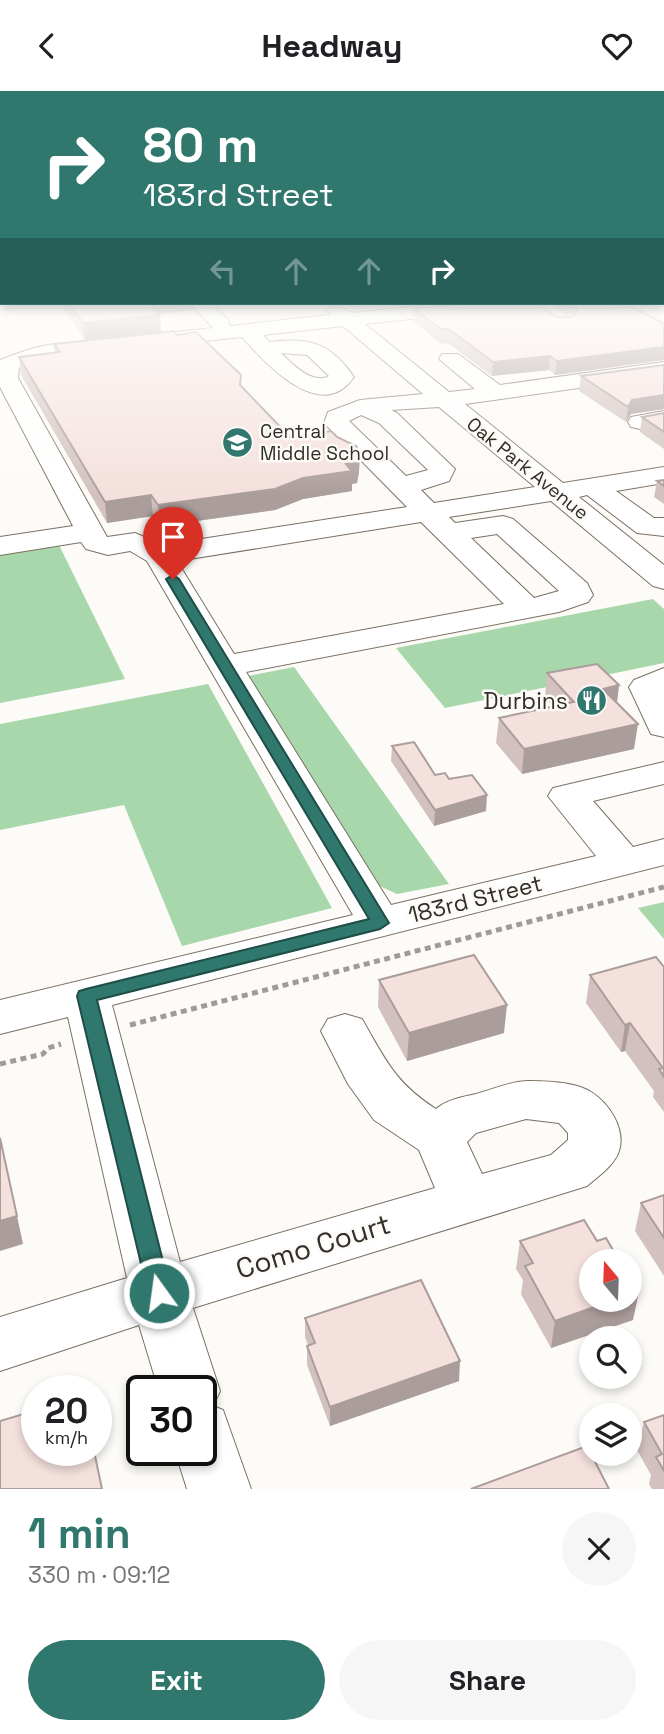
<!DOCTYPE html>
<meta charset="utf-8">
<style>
:root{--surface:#fff;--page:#f6f6f6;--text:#202124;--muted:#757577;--accent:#30776d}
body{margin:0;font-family:"Space Grotesk",sans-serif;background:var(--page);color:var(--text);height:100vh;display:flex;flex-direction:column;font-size:26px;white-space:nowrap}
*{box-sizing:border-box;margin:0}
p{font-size:23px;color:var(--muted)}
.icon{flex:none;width:38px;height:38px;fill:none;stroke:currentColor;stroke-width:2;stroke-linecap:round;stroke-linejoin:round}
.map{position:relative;height:1398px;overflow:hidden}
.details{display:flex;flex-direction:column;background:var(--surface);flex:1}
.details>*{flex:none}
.hud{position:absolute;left:0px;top:0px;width:665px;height:214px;box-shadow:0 4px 10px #0003;background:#30776d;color:#fff;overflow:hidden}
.needle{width:46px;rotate:341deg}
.tools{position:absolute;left:579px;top:1158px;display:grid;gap:14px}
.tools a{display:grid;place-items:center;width:63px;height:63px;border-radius:50%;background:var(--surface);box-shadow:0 4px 10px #0003;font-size:35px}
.speed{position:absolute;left:21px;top:1284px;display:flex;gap:14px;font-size:35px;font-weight:700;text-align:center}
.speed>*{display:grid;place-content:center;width:91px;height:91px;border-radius:50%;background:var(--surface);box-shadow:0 4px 10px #0003;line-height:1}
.speed small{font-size:18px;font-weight:400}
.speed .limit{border:4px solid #111;border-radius:10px;background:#fff;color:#111}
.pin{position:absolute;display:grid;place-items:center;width:60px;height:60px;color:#fff;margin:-72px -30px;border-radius:50% 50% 50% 0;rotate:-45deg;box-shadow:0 0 7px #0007}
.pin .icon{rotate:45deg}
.me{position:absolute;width:77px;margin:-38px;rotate:346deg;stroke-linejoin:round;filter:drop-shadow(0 0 5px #0008)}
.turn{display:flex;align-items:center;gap:24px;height:147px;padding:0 28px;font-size:32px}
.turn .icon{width:91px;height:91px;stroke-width:2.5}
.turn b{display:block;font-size:49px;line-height:60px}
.lanes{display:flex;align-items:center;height:66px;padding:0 28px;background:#0003;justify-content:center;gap:35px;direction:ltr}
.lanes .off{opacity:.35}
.round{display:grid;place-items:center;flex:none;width:74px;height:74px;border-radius:37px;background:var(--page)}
.head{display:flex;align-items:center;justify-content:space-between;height:119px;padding:0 28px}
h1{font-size:42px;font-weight:700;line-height:52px;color:var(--accent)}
.cta{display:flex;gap:14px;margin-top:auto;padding:14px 28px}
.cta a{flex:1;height:80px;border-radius:42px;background:var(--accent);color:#fff;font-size:28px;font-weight:700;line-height:80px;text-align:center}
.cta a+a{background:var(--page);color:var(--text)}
header{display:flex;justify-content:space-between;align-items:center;height:91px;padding:0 28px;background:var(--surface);font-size:32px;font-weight:700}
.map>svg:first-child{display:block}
</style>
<header><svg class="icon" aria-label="back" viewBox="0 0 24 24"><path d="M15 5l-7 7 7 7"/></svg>Headway<svg class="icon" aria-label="heart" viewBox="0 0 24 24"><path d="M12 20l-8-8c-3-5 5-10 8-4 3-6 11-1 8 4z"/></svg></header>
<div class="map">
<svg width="664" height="1398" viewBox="0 0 664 1398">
<rect width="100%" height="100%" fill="#fdfbf7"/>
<!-- green -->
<g fill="#a8d7ab">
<path d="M58 452 125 588 0 612V461Z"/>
<path d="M653 508 664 518V572L445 617 396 557Z"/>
<path d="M294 576 449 793 397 803 373 792 248 585Z"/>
<path d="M208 593 332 817 182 855 124 714 0 739V633Z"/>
<path d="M664 811V848L638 817Z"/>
</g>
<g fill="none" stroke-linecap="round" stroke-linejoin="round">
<defs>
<g id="minor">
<path d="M190 212H211L228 229 230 235 330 224 327 220 330 216 337 214 352 222 447 212H511L508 216 501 218 365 233 449 301 475 298 439 268 442 263H458L500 294 664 271V285L465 313 563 392 664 376V392L616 400 654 427H664V445L637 442 587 404 579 406 664 474V498L653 495 551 410 449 426 455 432 503 425 513 428 587 492 593 504 588 511 559 521 246 581 391 814 596 765 548 705 553 697 664 671V693L593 710 633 756 664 748V774L112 914 180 1171 435 1097 419 1059 374 1029 348 993 321 940 328 928 345 923 362 928C385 968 395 992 436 1018 446 1009 462 1006 476 1003 492 999 511 990 528 990 545 990 576 991 591 1001 609 1012 626 1038 619 1060 614 1075 598 1085 587 1095L193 1217 220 1300 213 1315 223 1319 251 1398H187L175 1360H201V1300H159L139 1234 0 1280V1226L127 1187 68 926 0 943V909L353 824 147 470 130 460 108 464 86 458 81 451 0 464V446L73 435 0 296V269C22 260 54 248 79 254L82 259 79 264 35 271 19 277 18 287 107 446 135 442 163 454 407 416 324 332 328 321 360 309 423 303 343 235 263 244 270 251C309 246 331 252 354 286 321 334 265 272 242 246L148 256 140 255 137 250 140 245 148 244 213 237ZM281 262 307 264 329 285C313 294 293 274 281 262ZM439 316 535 396 434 412 421 399 449 390 455 378 397 322 391 319ZM361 324 379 332 428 379 406 385 349 330ZM421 431 504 513 234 563 177 470ZM497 443 559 500 534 507 471 447ZM526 1028 559 1032 568 1042V1049L551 1064 482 1083 467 1051 476 1042Z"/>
<path d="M664 320V334L640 338 631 336 628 331 631 326Z"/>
<path d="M664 577V646L651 643 629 596 634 589Z"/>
</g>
</defs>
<!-- minor casing -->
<use href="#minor" stroke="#7b7062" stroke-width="2"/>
<!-- path -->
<g stroke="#9f9c97" stroke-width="5" stroke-dasharray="6 4.5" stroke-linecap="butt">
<path d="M130 934 664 796"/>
<path d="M0 973 43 963 48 957 61 953"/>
</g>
<!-- minor -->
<use href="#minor" fill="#fff" fill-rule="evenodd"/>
</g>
<!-- wall -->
<g fill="#d2c1be">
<path d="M60 212H193V219L159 223 85 249Z"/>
<path d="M381 212H426L383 214Z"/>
<path d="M556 212H610L664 233V269L555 284 549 279 492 285 449 253 440 252 413 230V217L569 226 556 217Z"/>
<path d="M177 244 241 295 290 346H337L360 361 359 381 357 392 352 393V400L303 408 275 419 160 435 153 425 107 432 21 284 19 266 55 261 54 253Z"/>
<path d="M664 274V318L631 323 626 331 579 300 581 285Z"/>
<path d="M664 322V358L640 341 642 326Z"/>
<path d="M664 389V413L654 406 657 390Z"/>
<path d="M547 582 619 594 617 611 634 658 522 683 496 652 499 627 553 616 545 606Z"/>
<path d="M392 655 435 684 449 688 486 720 434 735 391 670Z"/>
<path d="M664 876V1021L653 1006 654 1000 625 960 621 961 586 912 590 884Z"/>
<path d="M379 889 504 942 407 970 378 916Z"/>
<path d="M664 1104V1185L635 1140 641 1112Z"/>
<path d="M520 1150 633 1229 551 1257 521 1203 523 1189 516 1178Z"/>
<path d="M305 1227 459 1290 330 1335 307 1274V1255L308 1254 305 1246Z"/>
<path d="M664 1324V1398H652L649 1393 651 1384 637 1359 644 1331Z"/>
</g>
<!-- shaded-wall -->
<g fill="#ab9d9b">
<path d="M145 212H193V219L146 224Z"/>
<path d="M160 224 161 241 85 249 83 232Z"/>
<path d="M664 256V269L555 284 557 270Z"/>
<path d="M550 265 549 279 492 285 493 271Z"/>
<path d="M664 304V318L631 323 626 331 628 316 632 309Z"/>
<path d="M360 361 359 381 357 392 352 393V400L303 408 275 419 160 435 158 414 303 387 346 373Z"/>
<path d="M151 404 153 425 107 432 105 411Z"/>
<path d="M619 594 616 619 603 598Z"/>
<path d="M638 633 634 658 522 683 524 658Z"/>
<path d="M487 704 486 720 434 735 435 719Z"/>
<path d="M507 914 504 942 407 970 409 942Z"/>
<path d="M630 932 625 960 621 961 625 934Z"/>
<path d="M17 1125 23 1153 0 1160V1130Z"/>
<path d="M639 1201 633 1229 551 1257 555 1230 614 1209H630V1204Z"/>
<path d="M460 1270 459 1290 330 1335V1316Z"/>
</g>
<!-- building -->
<g fill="#f4e0dd" stroke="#ab9d9b" stroke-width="2">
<path d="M69 212H148L160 224 83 232Z"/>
<path d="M478 212H536L557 226H572L577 221V218L568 212H610L621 216 635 217 664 233V256L557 270 550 265 493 271 450 239 441 238 413 217Z"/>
<path d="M174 240 177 244 196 241 241 284 240 294 290 346 331 340 337 346 356 355 360 361 358 372 346 373 352 380 303 387 275 398 158 414 151 404 105 411 19 266 60 261 54 253Z"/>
<path d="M664 274V304L632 309 628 316 581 285Z"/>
<path d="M664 322V341L642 326Z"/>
<path d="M664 389V395L657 390Z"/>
<path d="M597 573 619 594 603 598 638 633 524 658 499 627 574 611 547 582Z"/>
<path d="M414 651 435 684 445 682 449 688 472 684 487 704 435 719 392 655Z"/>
<path d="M474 864 507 914 409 942 379 889Z"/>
<path d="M656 866 664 876V986L659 978 663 977 630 932 625 934 590 884Z"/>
<path d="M0 1047 17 1125 0 1130Z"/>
<path d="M664 1104V1147L641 1112Z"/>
<path d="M584 1129 597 1150 606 1147 620 1171H592V1209H614L555 1230 525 1175 533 1172 520 1150Z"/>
<path d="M630 1187 639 1201 630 1204Z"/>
<path d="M421 1189 460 1270 330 1316 307 1255 315 1252 305 1227Z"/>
<path d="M37 1319V1360H94L102 1398H0V1330Z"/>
<path d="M664 1324V1380L656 1366 662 1363 644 1331Z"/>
<path d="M587 1355 609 1398H471Z"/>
</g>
<!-- sky -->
<linearGradient id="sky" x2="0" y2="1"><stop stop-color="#82c4f1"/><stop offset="0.51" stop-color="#fefdfb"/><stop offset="1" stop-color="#fefdfb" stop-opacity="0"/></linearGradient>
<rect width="664" height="404" fill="url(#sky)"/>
<!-- route -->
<path fill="#30776d" stroke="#1f4d47" stroke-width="2" d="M173 484 179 488 389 832 380 838 97 909 171 1202 168 1209 159 1212 151 1209 148 1202 77 905 79 900 86 898 369 828 166 488Z"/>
<!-- icons -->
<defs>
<symbol id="school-disc" viewBox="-11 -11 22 22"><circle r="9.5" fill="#30776d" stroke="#fdfbf7"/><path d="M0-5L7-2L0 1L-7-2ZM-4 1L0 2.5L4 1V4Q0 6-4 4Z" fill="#fff"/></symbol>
<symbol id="restaurant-disc" viewBox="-11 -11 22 22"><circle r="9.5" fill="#30776d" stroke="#fdfbf7"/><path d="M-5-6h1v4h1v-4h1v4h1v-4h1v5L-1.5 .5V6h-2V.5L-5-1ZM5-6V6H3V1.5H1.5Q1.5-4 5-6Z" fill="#fff"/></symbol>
</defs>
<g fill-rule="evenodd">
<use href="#school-disc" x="220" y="334" width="35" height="35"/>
<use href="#restaurant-disc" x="574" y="592" width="35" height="35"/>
</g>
<g text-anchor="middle" stroke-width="5" stroke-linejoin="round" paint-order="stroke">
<!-- far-poi labels -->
<g font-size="19" fill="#312d27" stroke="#fdfbf7" text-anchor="start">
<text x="260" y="347">Central<tspan x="260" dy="22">Middle School</tspan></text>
</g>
<!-- far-street labels -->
<g font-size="19" fill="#312d27" stroke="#fdfbf7">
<text transform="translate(528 377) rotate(39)" y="7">Oak Park Avenue</text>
</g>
<!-- poi labels -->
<g font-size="23" fill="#312d27" stroke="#fdfbf7" text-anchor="end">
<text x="568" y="618">Durbins</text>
</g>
<!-- street labels -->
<g font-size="23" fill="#312d27" stroke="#fdfbf7">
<text transform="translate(475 808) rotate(-14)" y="8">183rd Street</text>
</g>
<!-- near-street labels -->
<g font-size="28" fill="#312d27" stroke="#fdfbf7">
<text transform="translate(313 1155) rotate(-17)" y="10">Como Court</text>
</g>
</g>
</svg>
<div class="tools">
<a><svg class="needle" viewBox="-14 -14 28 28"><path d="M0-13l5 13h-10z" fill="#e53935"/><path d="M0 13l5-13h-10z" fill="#757577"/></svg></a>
<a><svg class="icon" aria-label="search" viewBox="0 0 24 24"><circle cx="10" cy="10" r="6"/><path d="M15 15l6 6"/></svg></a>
<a><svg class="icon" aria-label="layers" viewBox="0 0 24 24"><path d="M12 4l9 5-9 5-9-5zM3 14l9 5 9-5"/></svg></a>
</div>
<div class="speed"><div>20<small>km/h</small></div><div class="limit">30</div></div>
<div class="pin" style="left:173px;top:488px;background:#d93025"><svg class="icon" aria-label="arrive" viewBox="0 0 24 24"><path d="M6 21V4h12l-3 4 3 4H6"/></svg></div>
<svg class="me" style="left:159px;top:1202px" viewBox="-20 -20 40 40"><circle r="17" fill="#30776d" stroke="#fff" stroke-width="3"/><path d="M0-11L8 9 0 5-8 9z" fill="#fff"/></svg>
<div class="hud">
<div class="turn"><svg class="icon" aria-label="right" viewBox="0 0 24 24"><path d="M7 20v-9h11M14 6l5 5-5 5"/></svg><div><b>80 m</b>183rd Street</div></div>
<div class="lanes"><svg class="icon off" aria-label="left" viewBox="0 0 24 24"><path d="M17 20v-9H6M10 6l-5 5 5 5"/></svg><svg class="icon off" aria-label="ahead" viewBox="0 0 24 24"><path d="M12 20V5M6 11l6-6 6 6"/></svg><svg class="icon off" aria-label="ahead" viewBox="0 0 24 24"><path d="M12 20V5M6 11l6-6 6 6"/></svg><svg class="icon" aria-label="right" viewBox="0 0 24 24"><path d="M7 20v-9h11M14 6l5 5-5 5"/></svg></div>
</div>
</div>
<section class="details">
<div class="head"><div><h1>1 min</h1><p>330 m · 09:12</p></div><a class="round"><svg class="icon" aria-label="close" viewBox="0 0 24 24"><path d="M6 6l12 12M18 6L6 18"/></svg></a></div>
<div class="cta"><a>Exit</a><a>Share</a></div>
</section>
